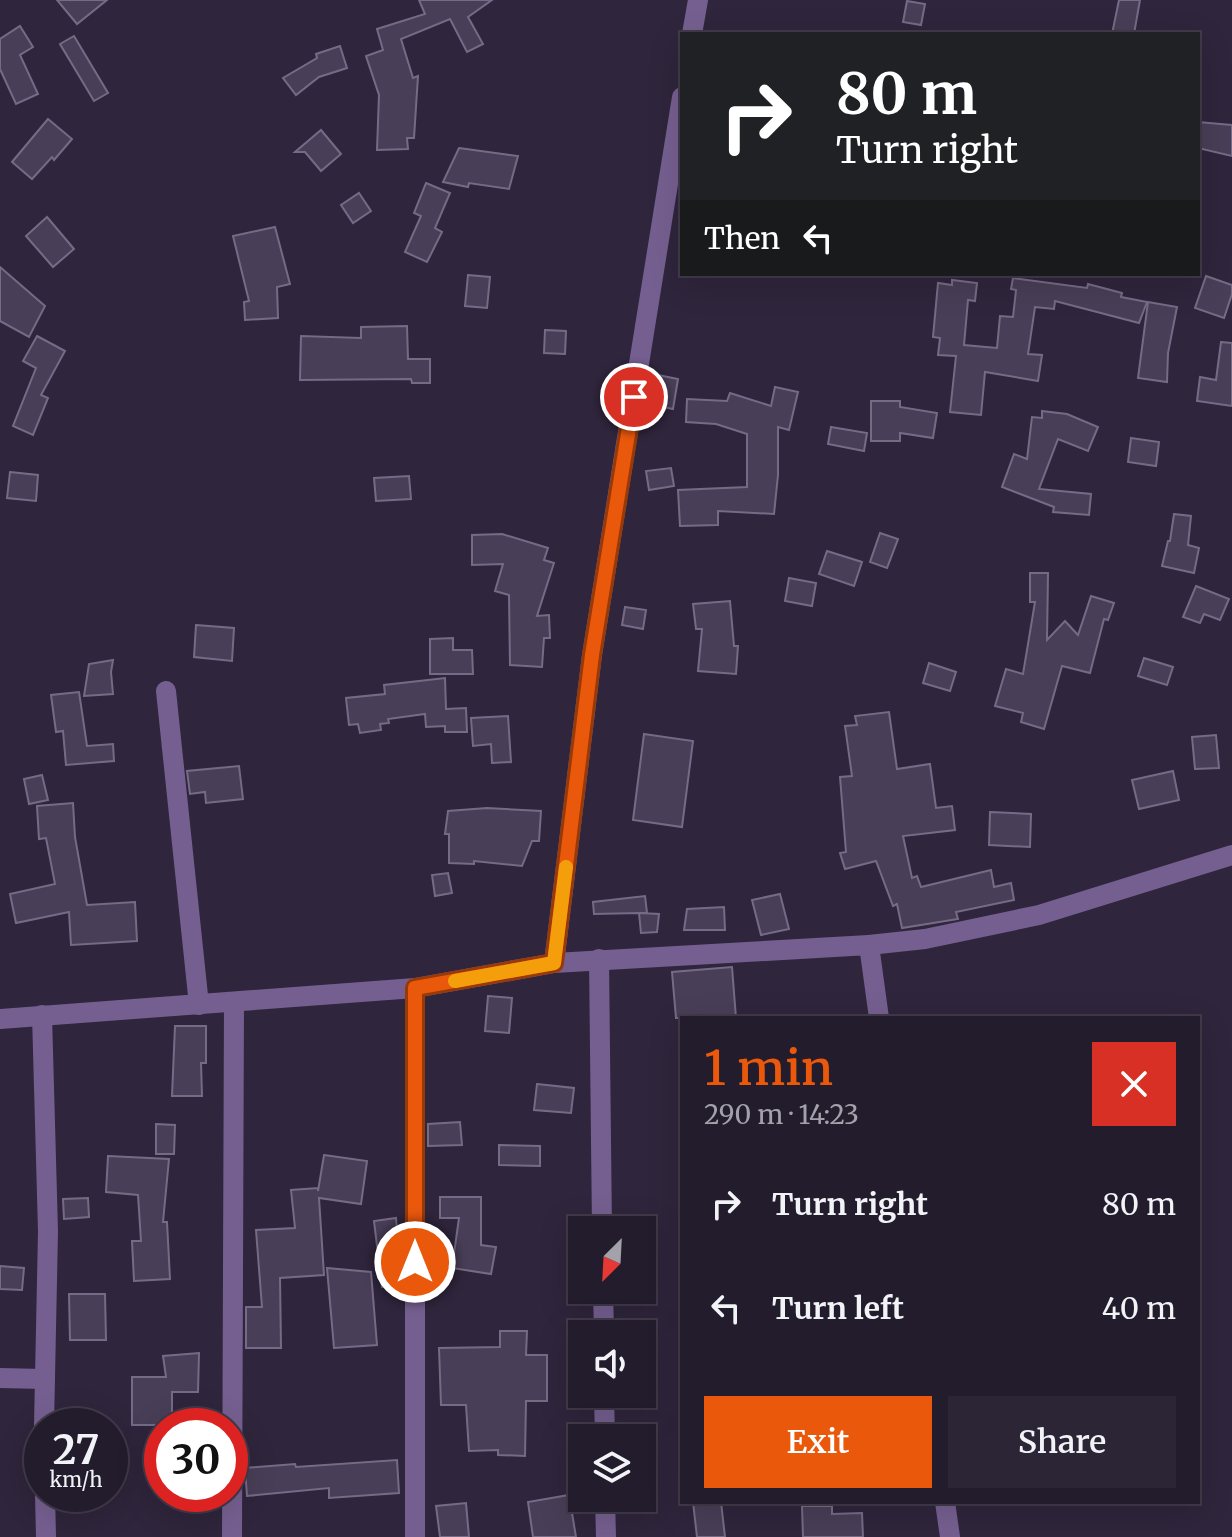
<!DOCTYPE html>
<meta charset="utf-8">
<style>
:root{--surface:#231c2d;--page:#2b2535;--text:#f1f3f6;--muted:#a3a1aa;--line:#403a49;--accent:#ea580c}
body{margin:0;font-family:Merriweather,serif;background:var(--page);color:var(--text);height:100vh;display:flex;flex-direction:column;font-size:30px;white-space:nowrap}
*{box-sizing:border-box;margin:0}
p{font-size:26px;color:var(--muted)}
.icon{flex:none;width:44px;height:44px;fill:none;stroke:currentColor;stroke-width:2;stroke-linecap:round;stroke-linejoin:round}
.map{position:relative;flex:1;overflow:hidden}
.sheet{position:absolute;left:680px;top:1016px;width:520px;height:488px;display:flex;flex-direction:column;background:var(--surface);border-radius:0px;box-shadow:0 8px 32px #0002,0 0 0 2px var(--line)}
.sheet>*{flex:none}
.banner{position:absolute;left:680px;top:32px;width:520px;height:244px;border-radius:0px;box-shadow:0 8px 32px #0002,0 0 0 2px var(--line);background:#202124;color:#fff;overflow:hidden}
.needle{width:52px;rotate:204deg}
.buttons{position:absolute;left:568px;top:1216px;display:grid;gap:16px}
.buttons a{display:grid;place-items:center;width:88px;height:88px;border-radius:0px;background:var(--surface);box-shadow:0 8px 32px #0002,0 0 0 2px var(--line);font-size:40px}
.speed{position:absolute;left:24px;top:1408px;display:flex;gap:16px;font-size:40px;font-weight:700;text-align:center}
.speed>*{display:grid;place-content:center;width:104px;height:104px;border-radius:50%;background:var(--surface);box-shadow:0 8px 32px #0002,0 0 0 2px var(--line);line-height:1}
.speed small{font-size:20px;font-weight:400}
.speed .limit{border:12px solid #d22;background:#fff;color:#111}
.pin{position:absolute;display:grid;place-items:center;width:68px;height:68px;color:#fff;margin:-34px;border:4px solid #fff;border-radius:50%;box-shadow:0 2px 8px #0007}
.me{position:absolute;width:88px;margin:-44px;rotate:0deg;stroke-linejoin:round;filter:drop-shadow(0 0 6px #0008)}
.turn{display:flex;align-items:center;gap:28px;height:168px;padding:0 24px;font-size:36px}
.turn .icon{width:104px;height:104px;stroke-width:2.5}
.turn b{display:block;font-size:56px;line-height:68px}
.then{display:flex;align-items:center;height:76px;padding:0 24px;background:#0003;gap:16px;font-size:30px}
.round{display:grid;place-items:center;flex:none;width:84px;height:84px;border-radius:0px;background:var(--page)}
.headline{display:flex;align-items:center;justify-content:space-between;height:136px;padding:0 24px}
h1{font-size:48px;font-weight:600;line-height:60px;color:var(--accent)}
.button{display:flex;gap:16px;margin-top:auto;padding:16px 24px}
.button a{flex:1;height:92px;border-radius:0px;background:var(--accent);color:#fff;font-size:32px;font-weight:600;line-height:92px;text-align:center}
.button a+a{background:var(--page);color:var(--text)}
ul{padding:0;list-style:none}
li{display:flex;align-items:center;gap:24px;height:104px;padding:0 24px}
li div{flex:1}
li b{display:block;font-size:30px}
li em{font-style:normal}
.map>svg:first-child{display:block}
</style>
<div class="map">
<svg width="1232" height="1537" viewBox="0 0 1232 1537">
<rect width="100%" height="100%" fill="#2f253c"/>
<!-- building -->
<g fill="#483e57" stroke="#766b86" stroke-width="2">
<path d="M57 0H107L77 24Z"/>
<path d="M419 0H492L468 17 483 44 467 52 450 19 401 39 413 78 418 76 414 138H407L408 149 377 150 379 95 366 56 383 50 377 29 425 14Z"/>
<path d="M1119 0H1140L1134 34H1112Z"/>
<path d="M907 1 925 4 921 25 903 22Z"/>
<path d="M20 26 33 47 20 55 38 94 16 104 0 69V39Z"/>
<path d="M74 36 108 93 94 101 60 44Z"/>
<path d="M340 46 347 68 319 77 296 95 283 78 317 58 316 54Z"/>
<path d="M48 119 72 139 54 160 52 157 32 179 12 162Z"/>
<path d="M1198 122 1232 125V156L1198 148Z"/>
<path d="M321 130 341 154 321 171 305 152H295Z"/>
<path d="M459 148 518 156 509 189 469 183 468 187 443 182Z"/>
<path d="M426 183 450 193 435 228 442 232 427 262 405 252 421 216 414 213Z"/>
<path d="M359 193 371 211 353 223 341 205Z"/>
<path d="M47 217 74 249 53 267 26 236Z"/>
<path d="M275 227 290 284 277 287 278 318 245 320 244 302 249 301 233 236Z"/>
<path d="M0 267 45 306 29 337 0 321Z"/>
<path d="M468 275 490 277 487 308 465 306Z"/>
<path d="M1206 276 1232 285V294L1224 318 1195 308Z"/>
<path d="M1013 278 1087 288 1088 284 1122 293 1121 297 1147 302 1139 323 1055 301 1054 309 1035 307 1028 354 1042 355 1038 381 985 372 981 415 950 412 956 356 938 355 940 338 933 337 938 283 952 285V280L977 283 975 301 968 300 964 345 997 348 1000 316 1013 317 1016 290 1011 289Z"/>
<path d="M1148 302 1177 307 1168 353 1167 382 1138 378Z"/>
<path d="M407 326 408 359H430V383H412L411 379 300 380 301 336 361 338V327Z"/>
<path d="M545 330 566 331 565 354 544 353Z"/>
<path d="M37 336 65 351 41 395 48 398 33 435 13 426 36 368 23 361Z"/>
<path d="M1221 342 1232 343V406L1197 401 1200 377 1216 380Z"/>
<path d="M658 375 678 379 673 409 653 405Z"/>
<path d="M775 387 798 392 789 430 778 427V475L774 514 718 511V525L680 526 678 490 747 487V434L716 424 686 422 687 399 727 401 730 393 771 406Z"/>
<path d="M871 401H900V407L937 413 933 438 900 433V441H871Z"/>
<path d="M1042 411 1067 414 1098 427 1088 451 1058 439 1039 489 1091 494 1089 515 1053 512 1054 507 1002 487 1014 454 1027 459 1032 417 1042 418Z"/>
<path d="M831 427 867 433 864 451 828 444Z"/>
<path d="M1131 438 1159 442 1156 466 1128 462Z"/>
<path d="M671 468 674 486 649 490 646 471Z"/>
<path d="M10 472 38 475 36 501 7 498Z"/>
<path d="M409 476 411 499 376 501 374 478Z"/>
<path d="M1174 514 1191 516 1188 545 1199 548 1194 573 1162 566 1168 541H1170Z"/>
<path d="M880 533 898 539 887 568 870 562Z"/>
<path d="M502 534 548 548 544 560 554 563 537 616 549 615 550 638H544L542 667 510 665 509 595 495 591 503 564 472 565V535Z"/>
<path d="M827 551 862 562 854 586 819 574Z"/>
<path d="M1030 573H1048L1047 640 1065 621 1078 635 1091 596 1114 603 1108 620 1104 619 1090 673 1062 666 1044 729 1021 722 1023 713 995 706 1006 669 1023 674 1035 602H1030Z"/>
<path d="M789 578 816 583 812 606 785 601Z"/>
<path d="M1196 586 1229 599 1220 620 1204 614 1200 623 1183 617Z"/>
<path d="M730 601 734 646H738L736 674 698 671 702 629H696L693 604Z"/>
<path d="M625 607 646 610 643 629 622 625Z"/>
<path d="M196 625 234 628 232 661 194 657Z"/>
<path d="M453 638V650H472L473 674H430V639Z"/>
<path d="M1144 658 1173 667 1167 685 1138 676Z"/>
<path d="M113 660 111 672 113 694 84 696 89 664Z"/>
<path d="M929 663 956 672 950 691 923 683Z"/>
<path d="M445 678 446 709 466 708 467 732H445V726L426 727 425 714 388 719 389 723 380 724 381 730 360 733 358 724 349 725 346 698 385 694 384 685Z"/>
<path d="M79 692 87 746 113 744 114 761 66 765 63 731 56 732 51 695Z"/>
<path d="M889 712 897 769 930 764 936 808 952 806 955 830 903 836 912 878 917 876 921 887 991 870 994 887 1011 883 1014 900 956 912 958 919 902 928 897 904 893 906 876 861 845 869 840 853 846 852 840 777 852 776 845 726 857 725 855 716Z"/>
<path d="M508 716 511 762 492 763 491 744 473 746 471 718Z"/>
<path d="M644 734 693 741 682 827 633 820Z"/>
<path d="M1216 735 1219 768 1195 769 1192 737Z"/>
<path d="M239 766 243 799 206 803 205 792 190 794 187 771Z"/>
<path d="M1173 771 1179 800 1139 809 1132 780Z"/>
<path d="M42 775 48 800 29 804 24 779Z"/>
<path d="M73 803 75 837 87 905 135 902 137 941 71 945 69 912 16 923 10 894 55 884 46 838 39 839 37 806Z"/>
<path d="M487 808 541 811 539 841H532L522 866 474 861V864L449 863V834H445L448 811Z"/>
<path d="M990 812 1031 814 1030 847 989 845Z"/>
<path d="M448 873 452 893 435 896 432 875Z"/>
<path d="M780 894 789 929 761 935 752 900Z"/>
<path d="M645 896 647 913H640L659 914 657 932 641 933 639 913 594 914 593 902Z"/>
<path d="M724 907 725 930H684L687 909Z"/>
<path d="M732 967 736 1018H676L672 972Z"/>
<path d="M488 996 512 998 509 1033 485 1031Z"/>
<path d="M175 1026H206V1063H201L202 1096H172Z"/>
<path d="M537 1084 574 1088 571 1113 534 1110Z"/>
<path d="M460 1122 462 1145 428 1146V1124Z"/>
<path d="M156 1124 175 1125 174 1154H156Z"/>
<path d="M499 1145 540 1146V1166L499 1165Z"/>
<path d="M324 1155 367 1161 361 1204 319 1198 324 1275 280 1278 281 1348H246V1307H262L256 1230 295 1228 291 1190 318 1188V1191Z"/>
<path d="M108 1156 169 1159 163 1222H167L170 1279 134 1281 132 1241H141L138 1195 106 1192Z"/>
<path d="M440 1197H481V1245L496 1247 491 1274 452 1268 459 1218H440Z"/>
<path d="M88 1198 89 1217 64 1219 63 1199Z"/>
<path d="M396 1218 402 1284 382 1287 374 1221Z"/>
<path d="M0 1266 24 1268 22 1290 0 1289Z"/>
<path d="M327 1268 371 1272 377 1345 334 1348Z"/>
<path d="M69 1294H105L106 1340H70Z"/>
<path d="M500 1331H527L526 1355H547V1401H526L525 1456 498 1455V1450L469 1451 466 1405H441L439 1348 500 1347Z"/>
<path d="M199 1353 198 1392H172V1425H132V1377H166L163 1356Z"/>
<path d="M397 1460 399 1493 329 1498V1488L247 1496 245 1468 295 1464 296 1467Z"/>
<path d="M569 1495 576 1537H533L528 1502Z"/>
<path d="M693 1502H721L725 1537H697Z"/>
<path d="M466 1503 469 1537H440L436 1506Z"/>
<path d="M802 1506H832V1514L862 1513 863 1537H803Z"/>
</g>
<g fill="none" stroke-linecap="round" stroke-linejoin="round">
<!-- minor -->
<g stroke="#755f90" stroke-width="20">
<path d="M166 691 199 1005"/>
<path d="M869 945 925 939 1039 915 1232 855"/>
<path d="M599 959 602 1230"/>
<path d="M415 988V1537"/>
<path d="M42 1015 48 1231 44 1426"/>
<path d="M603 1290 604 1334"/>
<path d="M0 1378 43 1379"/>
<path d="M604 1394 605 1438"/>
<path d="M45 1494 46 1537"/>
<path d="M605 1498 606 1537"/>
<path d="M232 1537 234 1003"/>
</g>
<!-- tertiary -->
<g stroke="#755f90" stroke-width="20">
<path d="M692 34 698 0"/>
<path d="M554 963 592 655 682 97"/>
<path d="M0 1019 415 988 554 963 869 945 879 1018"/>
<path d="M945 1502 950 1537"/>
</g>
</g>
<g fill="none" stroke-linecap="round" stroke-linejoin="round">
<defs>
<path id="route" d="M415 1262V988L554 963 592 655 634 397"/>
</defs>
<!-- route casing -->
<use href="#route" stroke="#983908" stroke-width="20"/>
<!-- route -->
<use href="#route" stroke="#ea580c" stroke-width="14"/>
<!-- slow -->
<path stroke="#f59e0b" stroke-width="14" d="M455 981 554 963 566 867"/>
</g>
</svg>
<div class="buttons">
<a><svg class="needle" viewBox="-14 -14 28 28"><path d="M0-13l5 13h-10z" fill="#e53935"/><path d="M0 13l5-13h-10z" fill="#a3a1aa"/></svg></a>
<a><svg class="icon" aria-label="sound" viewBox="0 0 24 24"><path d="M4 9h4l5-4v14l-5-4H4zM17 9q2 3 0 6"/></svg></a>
<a><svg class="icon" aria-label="layers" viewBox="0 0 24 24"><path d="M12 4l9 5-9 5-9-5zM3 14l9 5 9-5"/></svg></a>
</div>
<div class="speed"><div>27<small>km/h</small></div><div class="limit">30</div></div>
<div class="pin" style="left:634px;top:397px;background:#d93025"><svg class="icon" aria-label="arrive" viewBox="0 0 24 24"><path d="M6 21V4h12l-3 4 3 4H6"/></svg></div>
<svg class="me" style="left:415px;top:1262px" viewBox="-20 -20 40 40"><circle r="17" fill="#ea580c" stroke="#fff" stroke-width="3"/><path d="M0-11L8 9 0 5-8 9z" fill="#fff"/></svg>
<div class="banner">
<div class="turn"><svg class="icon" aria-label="right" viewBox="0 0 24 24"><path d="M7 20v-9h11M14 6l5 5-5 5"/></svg><div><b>80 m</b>Turn right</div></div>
<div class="then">Then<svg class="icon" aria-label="left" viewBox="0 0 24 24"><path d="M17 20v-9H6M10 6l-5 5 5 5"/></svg></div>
</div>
<section class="sheet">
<div class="headline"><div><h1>1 min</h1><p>290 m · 14:23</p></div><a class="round" style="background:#d93025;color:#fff"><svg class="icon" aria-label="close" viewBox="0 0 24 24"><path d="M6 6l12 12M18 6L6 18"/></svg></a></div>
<ul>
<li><svg class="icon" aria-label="right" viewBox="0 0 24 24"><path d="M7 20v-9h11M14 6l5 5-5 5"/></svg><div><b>Turn right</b></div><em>80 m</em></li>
<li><svg class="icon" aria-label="left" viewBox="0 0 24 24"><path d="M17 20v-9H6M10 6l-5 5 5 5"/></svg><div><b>Turn left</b></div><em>40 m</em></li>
</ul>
<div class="button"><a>Exit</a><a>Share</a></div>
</section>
</div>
